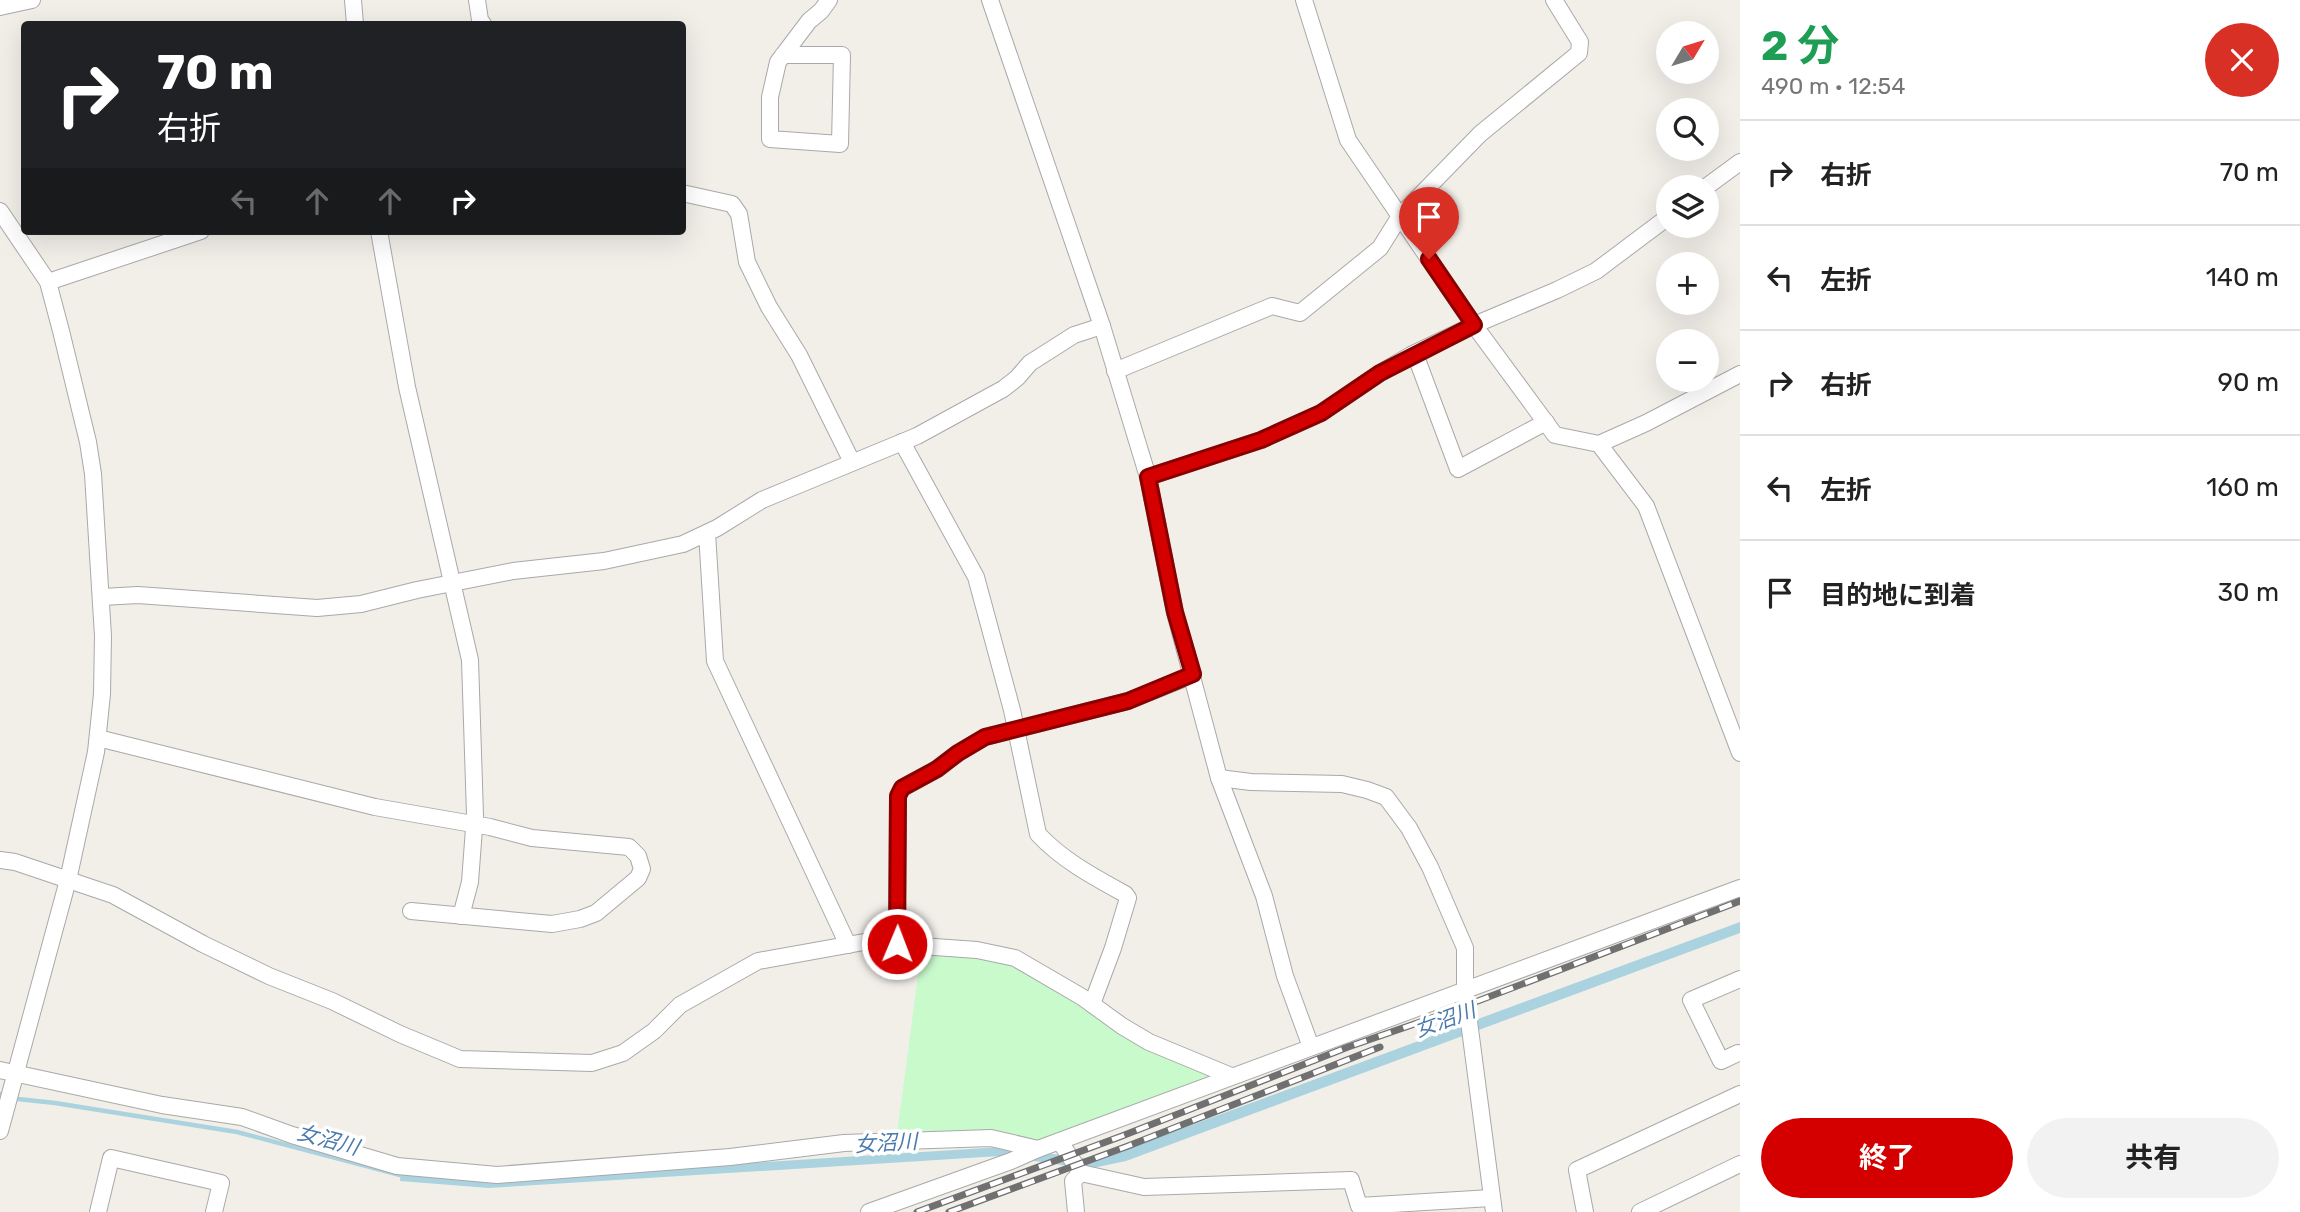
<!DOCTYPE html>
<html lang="ja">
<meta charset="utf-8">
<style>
:root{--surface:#fff;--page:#f2f2f2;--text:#222;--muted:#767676;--line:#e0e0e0;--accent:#d40000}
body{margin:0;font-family:Rubik,"Noto Sans JP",sans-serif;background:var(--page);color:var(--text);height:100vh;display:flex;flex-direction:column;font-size:26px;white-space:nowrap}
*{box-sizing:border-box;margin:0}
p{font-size:23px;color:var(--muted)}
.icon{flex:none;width:38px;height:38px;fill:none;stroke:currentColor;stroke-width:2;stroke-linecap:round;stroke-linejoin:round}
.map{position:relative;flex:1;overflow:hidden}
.details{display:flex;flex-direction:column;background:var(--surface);width:560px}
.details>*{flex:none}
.guide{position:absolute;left:21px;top:21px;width:665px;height:214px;border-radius:7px;box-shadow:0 7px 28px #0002;background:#202124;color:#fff;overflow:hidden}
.needle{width:46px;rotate:52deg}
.buttons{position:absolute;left:1656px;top:21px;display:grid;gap:14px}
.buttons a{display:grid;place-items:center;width:63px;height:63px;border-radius:50%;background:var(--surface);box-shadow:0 7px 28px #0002;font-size:35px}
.pin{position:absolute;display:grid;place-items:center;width:60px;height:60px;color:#fff;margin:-72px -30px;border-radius:50% 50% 50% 0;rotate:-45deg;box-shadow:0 0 7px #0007}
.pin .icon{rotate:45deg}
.me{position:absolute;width:77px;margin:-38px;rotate:1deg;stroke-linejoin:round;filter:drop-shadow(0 0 5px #0008)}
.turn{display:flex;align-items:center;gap:24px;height:147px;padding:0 21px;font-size:32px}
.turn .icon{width:91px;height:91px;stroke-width:2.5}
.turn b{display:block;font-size:49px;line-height:60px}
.lanes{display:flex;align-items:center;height:66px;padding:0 21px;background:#0003;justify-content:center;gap:35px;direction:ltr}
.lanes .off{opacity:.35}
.round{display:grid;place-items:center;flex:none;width:74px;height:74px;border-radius:37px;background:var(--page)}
.headline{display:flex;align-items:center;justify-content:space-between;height:119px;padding:0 21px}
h1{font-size:42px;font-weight:700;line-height:52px;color:#1e9e55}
.button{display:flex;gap:14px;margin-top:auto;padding:14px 21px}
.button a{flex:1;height:80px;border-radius:42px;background:var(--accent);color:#fff;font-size:28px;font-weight:700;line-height:80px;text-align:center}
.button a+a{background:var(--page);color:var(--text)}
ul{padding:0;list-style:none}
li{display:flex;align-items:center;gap:21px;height:105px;padding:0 21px;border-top:2px solid var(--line)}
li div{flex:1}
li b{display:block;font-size:26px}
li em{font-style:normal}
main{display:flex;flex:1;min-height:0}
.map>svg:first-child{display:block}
</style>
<main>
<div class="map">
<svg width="1740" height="1212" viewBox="0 0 1740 1212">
<rect width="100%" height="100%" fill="#f2efe9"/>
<!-- park -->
<path fill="#c8facc" d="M922 945 1015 958 1122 1026 1231 1076 1060 1142 991 1138 896 1142Z"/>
<!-- water -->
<path fill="#aad3df" d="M1740 922V933L1126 1161 1088 1169 1000 1156 489 1188 400 1181 401 1171 655 1169 1001 1147 1097 1160Z"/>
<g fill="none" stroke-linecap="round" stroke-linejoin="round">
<!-- stream -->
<path stroke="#aad3df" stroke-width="4.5" d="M0 1094 18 1099 55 1103 237 1132 404 1176"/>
<defs>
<g id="minor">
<path d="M353 0 355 24"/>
<path d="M477 0 480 20 483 24"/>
<path d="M990 0 1102 326 1148 477 1175 613 1219 778 1264 896 1285 976 1311 1047"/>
<path d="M1304 0 1348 140 1474 325 1555 435 1599 444 1646 423 1740 374"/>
<path d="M0 7 32 0"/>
<path d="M783 55H842L840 144 770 139V97L778 62 809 21 821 11 829 0"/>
<path d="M1706 187 1740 162"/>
<path d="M682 193 732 204 739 214 747 262 769 307 799 355 852 462"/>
<path d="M0 211 48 282 61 331 88 442 93 474 103 636 102 694 96 752 68 880 0 1131"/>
<path d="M379 231 407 387 470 660 475 815 470 882 461 916"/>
<path d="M48 282 201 231"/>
<path d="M1415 354 1458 469 1546 422"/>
<path d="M1115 371 1272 306 1300 313 1380 248 1400 216 1480 134 1579 53 1580 42 1554 0"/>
<path d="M902 442 976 577 1012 710 1038 834C1062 860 1094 877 1125 894L1128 898 1113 948 1092 1004"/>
<path d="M1599 444 1646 506 1740 753"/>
<path d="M1148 477 1261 440 1321 413 1380 373 1411 355 1474 325 1557 290 1596 271 1668 217"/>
<path d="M707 533 715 661 848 945"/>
<path d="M102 597 138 595 317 608 361 604 417 590 513 571 604 561 683 544 717 528 762 500 917 436 1003 389 1017 378 1030 363 1074 335 1102 326"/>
<path d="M98 738 375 807 490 827 532 838 629 847 638 856 642 869 638 878 596 913 580 919 552 924 411 911"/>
<path d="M1219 778 1251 782 1342 784 1367 790 1386 797 1409 828 1430 867 1465 948V991L1494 1212"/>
<path d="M0 860 15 862 113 895 203 944 269 976 332 1001 400 1034 460 1059 592 1063 623 1053 654 1031 680 1005 758 961 864 942 977 950 1015 958 1082 997 1122 1026 1149 1042 1231 1076"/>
<path d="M897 944 898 796 902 788 937 769 958 753 985 737 1128 701 1193 675"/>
<path d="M1738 1053 1721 1061 1691 1000 1740 979"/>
<path d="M0 1070 162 1105 242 1117 292 1135 397 1166 497 1175 730 1157 844 1143 991 1138 1038 1149"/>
<path d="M1060 1142 1081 1173 1144 1187 1351 1180 1359 1206 1491 1198"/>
<path d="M98 1212 111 1158 221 1183 214 1212"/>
<path d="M869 1212 1011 1161 1038 1149 1740 888"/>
<path d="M1076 1212 1073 1181 1081 1173"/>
<path d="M1585 1212 1577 1170 1740 1094"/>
<path d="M1640 1212 1740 1164"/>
</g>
</defs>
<!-- minor casing -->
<use href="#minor" stroke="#a9a9a9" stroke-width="18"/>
<!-- minor -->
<use href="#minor" stroke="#fff" stroke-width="16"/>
<defs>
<g id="rail">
<path d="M917 1212 1122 1136 1348 1047 1449 1012 1740 901"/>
<path d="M949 1212 1128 1146 1380 1047"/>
</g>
</defs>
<!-- rail casing -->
<use href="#rail" stroke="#707070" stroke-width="7"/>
<!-- rail -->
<use href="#rail" stroke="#fff" stroke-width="4.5" stroke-dasharray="13" stroke-linecap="butt"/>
</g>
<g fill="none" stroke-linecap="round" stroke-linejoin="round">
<defs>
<path id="route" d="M897 944 898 796 902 788 937 769 958 753 985 737 1128 701 1193 674 1175 612 1148 477 1261 440 1321 413 1380 373 1474 325 1429 259"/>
</defs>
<!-- route casing -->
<use href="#route" stroke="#8a0000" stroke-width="18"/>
<!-- route -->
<use href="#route" stroke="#d40000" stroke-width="12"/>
</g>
<g text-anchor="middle" stroke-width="7" stroke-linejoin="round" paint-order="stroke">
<!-- water labels -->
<g font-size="21" font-style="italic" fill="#4a7aab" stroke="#fff">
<text transform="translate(1445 1020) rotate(-20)" y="7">女沼川</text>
<text transform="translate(328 1140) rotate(15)" y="7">女沼川</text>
<text transform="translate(886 1143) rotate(-3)" y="7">女沼川</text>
</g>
</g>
</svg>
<div class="buttons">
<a><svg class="needle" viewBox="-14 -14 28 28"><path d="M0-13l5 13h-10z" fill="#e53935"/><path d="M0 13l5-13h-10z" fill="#767676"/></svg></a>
<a><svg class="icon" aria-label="search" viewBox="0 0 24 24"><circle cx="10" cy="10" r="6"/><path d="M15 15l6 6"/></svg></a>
<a><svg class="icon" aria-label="layers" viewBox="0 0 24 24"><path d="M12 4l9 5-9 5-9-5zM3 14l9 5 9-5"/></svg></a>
<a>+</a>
<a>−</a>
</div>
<div class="pin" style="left:1429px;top:259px;background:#d93025"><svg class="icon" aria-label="arrive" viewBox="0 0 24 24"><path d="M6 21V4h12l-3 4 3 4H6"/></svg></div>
<svg class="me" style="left:897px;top:944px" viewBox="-20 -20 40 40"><circle r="17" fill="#d40000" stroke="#fff" stroke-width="3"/><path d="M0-11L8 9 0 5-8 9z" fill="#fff"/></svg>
<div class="guide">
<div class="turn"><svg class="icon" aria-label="right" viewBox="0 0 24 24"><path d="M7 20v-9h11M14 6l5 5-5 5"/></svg><div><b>70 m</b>右折</div></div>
<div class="lanes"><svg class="icon off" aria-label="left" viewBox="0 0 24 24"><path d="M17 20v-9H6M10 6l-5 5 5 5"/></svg><svg class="icon off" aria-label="ahead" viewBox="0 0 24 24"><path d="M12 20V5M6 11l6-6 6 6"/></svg><svg class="icon off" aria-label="ahead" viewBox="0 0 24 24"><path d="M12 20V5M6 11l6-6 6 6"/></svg><svg class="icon" aria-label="right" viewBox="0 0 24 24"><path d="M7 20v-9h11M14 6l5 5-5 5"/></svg></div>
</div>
</div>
<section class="details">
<div class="headline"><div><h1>2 分</h1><p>490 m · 12:54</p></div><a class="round" style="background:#d93025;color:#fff"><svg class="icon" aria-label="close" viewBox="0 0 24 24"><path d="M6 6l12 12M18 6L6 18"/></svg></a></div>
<ul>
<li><svg class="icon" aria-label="right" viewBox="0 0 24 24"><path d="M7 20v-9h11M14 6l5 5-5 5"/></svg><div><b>右折</b></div><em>70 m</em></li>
<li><svg class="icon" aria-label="left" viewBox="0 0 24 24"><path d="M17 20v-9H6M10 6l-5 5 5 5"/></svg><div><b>左折</b></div><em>140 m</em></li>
<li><svg class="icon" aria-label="right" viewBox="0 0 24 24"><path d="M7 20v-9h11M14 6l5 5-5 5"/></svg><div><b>右折</b></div><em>90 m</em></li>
<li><svg class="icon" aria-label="left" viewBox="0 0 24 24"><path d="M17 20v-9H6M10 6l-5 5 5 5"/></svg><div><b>左折</b></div><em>160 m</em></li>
<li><svg class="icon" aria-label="arrive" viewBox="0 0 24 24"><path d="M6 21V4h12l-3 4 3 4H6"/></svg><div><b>目的地に到着</b></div><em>30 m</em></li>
</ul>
<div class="button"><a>終了</a><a>共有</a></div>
</section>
</main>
